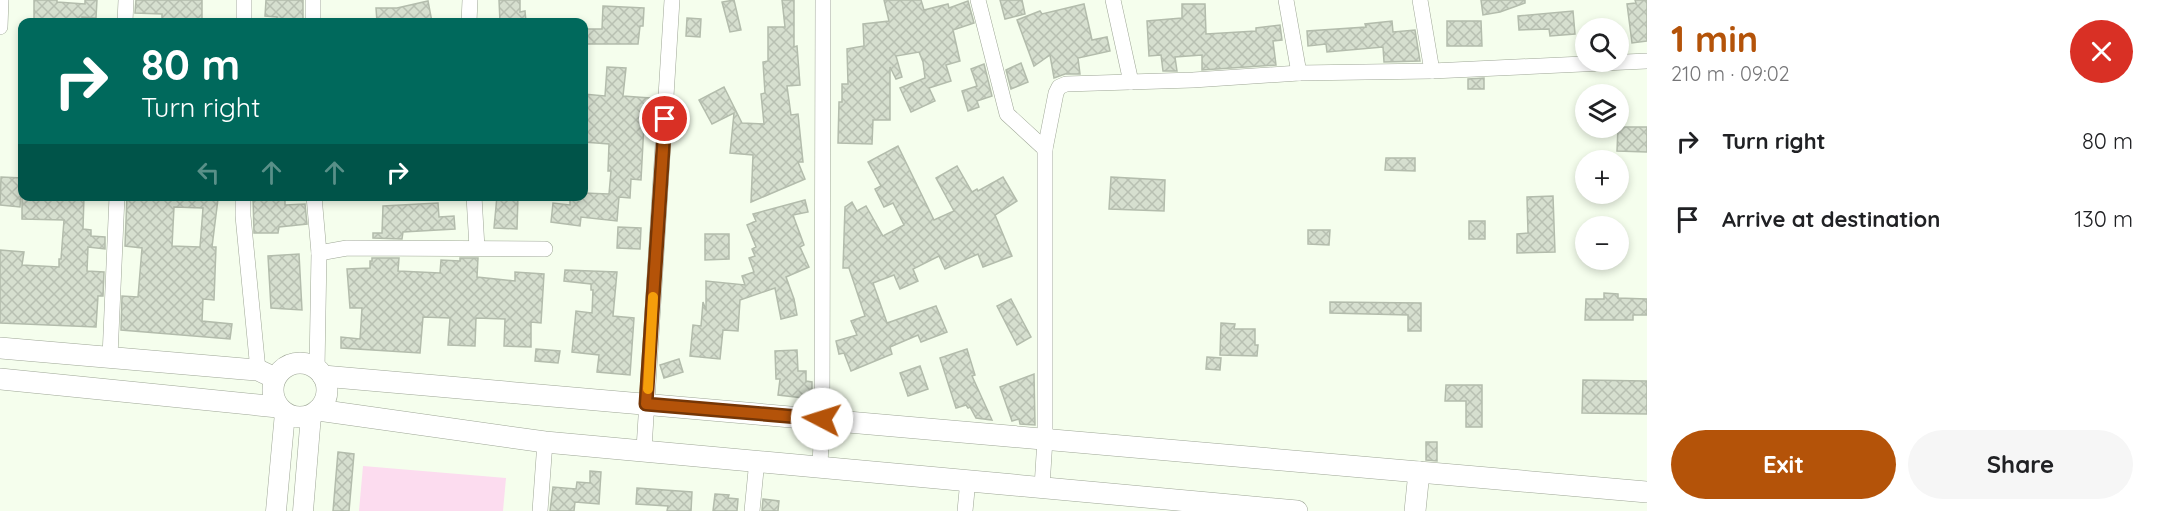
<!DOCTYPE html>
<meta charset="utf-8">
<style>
:root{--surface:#fff;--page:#f6f6f6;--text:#202124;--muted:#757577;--accent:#b45309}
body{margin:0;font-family:Quicksand,sans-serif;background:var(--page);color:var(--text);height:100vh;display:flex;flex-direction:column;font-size:22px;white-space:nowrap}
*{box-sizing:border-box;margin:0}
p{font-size:20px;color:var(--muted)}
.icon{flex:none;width:33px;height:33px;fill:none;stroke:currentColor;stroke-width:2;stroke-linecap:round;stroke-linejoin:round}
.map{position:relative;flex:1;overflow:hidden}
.details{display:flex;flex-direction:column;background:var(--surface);width:510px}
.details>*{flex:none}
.banner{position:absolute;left:18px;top:18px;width:570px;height:183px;border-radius:12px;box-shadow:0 3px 9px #0003;background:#00695c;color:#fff;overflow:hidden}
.buttons{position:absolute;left:1575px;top:18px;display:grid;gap:12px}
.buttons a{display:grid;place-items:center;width:54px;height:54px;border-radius:50%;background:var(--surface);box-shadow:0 3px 9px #0003;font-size:30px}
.pin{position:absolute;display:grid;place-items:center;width:51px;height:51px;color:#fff;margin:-26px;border:3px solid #fff;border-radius:50%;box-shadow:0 2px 6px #0007}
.me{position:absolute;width:66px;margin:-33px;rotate:275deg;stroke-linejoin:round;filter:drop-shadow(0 0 4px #0008)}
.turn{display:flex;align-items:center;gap:21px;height:126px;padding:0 24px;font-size:27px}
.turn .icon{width:78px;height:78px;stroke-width:2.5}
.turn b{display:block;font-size:42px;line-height:51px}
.lanes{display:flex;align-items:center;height:57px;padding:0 24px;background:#0003;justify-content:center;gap:30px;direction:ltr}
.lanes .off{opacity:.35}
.round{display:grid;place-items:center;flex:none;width:63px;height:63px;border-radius:32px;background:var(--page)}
.headline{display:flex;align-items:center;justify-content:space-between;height:102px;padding:0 24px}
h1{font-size:36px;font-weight:800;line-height:45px;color:var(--accent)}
.cta{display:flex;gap:12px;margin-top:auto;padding:12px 24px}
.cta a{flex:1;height:69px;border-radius:36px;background:var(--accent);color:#fff;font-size:24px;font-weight:800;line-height:69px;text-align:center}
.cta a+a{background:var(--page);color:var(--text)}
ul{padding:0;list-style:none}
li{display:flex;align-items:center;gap:18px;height:78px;padding:0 24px}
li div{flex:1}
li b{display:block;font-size:22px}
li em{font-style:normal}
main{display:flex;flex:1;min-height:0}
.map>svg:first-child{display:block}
</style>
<main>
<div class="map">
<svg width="1647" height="511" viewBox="0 0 1647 511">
<defs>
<pattern id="building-cross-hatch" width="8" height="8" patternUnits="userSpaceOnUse" patternTransform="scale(1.5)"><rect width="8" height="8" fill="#d6dfcf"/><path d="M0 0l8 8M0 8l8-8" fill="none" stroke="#b8c0b2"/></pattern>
</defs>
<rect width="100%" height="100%" fill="#f5feed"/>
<!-- grass -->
<path fill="#fcdcef" d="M363 466 506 478 503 511H359Z"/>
<!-- building -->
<g fill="url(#building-cross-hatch)" stroke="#b3bcac" stroke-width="1.5" fill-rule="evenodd">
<path d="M34 0H57V2L85 4V0H97L96 18 82 17V22L58 21V22H34Z"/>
<path d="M136 0H202V22H162V14L135 13Z"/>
<path d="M266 0H303V20H296V22H277V17L265 16Z"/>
<path d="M499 0H520V12L525 11 526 22H500Z"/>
<path d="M734 0 741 30 730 32 722 2Z"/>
<path d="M782 0H794V47L797 46 800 85 787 86 791 115 798 114 803 162H798L805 179 751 202 753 155 730 153 734 113 712 124 699 100 724 87 742 123 764 124 761 94 765 93 763 62 768 61V27H785Z"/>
<path d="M884 0H921L924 10 948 4 949 8 968 1 974 23 953 30 960 61 946 65 951 81 929 88 935 101 911 112 900 88 925 78 923 62 919 52 896 56 902 77 896 79 890 67V120H873L872 144 838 143 839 102H842V84H848L847 49 864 46 863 24 889 21Z"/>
<path d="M1000 0H1022L1025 14 1005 19Z"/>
<path d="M1481 0H1525V3L1500 12 1483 15Z"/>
<path d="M1635 0H1647V41L1632 43 1627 4 1636 3Z"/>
<path d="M428 1 432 22H377L376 8H397Z"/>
<path d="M1084 4 1092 40 1107 37 1110 51 1078 58 1080 74H1065L1054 78 1050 55 1034 66 1017 20 1040 11 1042 14Z"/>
<path d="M1182 4H1205L1206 34 1256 31V28L1280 25 1282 40 1273 41 1276 65 1202 70V55L1175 57 1177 71H1163L1161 55 1149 56 1147 21 1182 18Z"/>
<path d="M603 6 644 8 643 26H640L638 44H584V29H602Z"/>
<path d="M1573 11 1575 34 1550 36 1549 29 1519 30 1518 16Z"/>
<path d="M687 18 701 19 700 37 686 36Z"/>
<path d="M1392 21 1393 32 1415 30 1420 61 1384 62 1383 47 1327 52 1326 44 1308 46 1307 31 1366 27 1365 24Z"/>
<path d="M1447 21H1481L1482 46H1447Z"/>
<path d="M1021 63 1028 82 1011 89 1006 70Z"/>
<path d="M984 64 992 96 977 101 979 107 968 111 962 91 977 86 971 69Z"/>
<path d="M607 67 626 68 623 96 650 98 648 124H644L641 180 631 179 630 198 619 197 617 221 581 217 580 226 551 222 553 203 570 205V196H584V193L609 194 611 171H608L609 144 584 142V94L605 96Z"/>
<path d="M1484 78V89H1468V79Z"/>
<path d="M1618 127H1647V152L1617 151Z"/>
<path d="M898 146 934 220 954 211 936 178 957 166 972 192 977 189 978 191 1003 177 1017 201 995 215 1012 256 983 267 978 254 945 269 939 256 913 269 918 281 900 289 894 275 873 283 887 323 936 306 947 332 921 342 918 335 890 347 892 354 851 371 844 353 839 354 836 341 857 335 851 321 865 316 849 268H843L845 207 852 202 857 211 866 206 883 236 904 225 893 203 884 207 875 189 881 186 868 162Z"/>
<path d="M1386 158H1415V171L1385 170Z"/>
<path d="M1 177 22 178 20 207 0 205Z"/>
<path d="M1111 177 1165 180 1164 211 1109 209Z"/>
<path d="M53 196H84L83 229 91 230V236L105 237V249L88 247 87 271 104 272 103 296H98L96 327 0 323V250L24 252 22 265 59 267V259H61L64 220 22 219V197Z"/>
<path d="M127 196H207L206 199H218L212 247H216L214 300 203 299 202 321 232 324 230 339 121 330 122 296 138 297 142 248 125 246ZM174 207 203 208 200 247 172 246Z"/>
<path d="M253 196H265V199H285V205L305 204 307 224 279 227 278 233H254Z"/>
<path d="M497 196H518L517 229 494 228Z"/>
<path d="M1553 196 1555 252 1517 253V234L1528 233 1527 197Z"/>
<path d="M805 200 808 212 793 215 804 245 800 247 809 267 786 277 794 299 797 315 781 319 775 288 740 300 738 331 723 330 720 359 690 356 693 325 701 326 703 302 706 310V281L745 285 742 276 754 272 749 258 755 256 752 249 756 247 747 225 756 221 753 214Z"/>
<path d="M438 203 439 217 454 216 455 229 403 232 402 239 373 238V233H382L383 206Z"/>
<rect x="1469" y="221" width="16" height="18"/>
<path d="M618 227 641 228 640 249 617 248Z"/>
<path d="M1308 230H1330L1329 245 1308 244Z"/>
<path d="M705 234H729V259L705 260Z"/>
<path d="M299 254 302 310 271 308 268 256Z"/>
<path d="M372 258H399L398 271 440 273 441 260 460 261V258H478L477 277 515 281V272L544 274 541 323 531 322V347L504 346 505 319 476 318 475 346 448 345 450 318 423 317 420 353 341 348V337L360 339 362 308H350L347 269 370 268V261H372Z"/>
<path d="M565 270 617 272 613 316 634 318 630 375 597 372 599 355 572 352 576 311 592 313 593 290H591V284L564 281Z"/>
<path d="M1604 293 1618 294V298L1647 299V315H1633V320H1585L1586 299H1604Z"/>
<path d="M1011 299 1031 337 1017 345 997 306Z"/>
<path d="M1330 302 1421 303V331H1408V315L1330 313Z"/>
<path d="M1221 323 1235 324 1234 329H1255V345H1258L1257 356 1220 355Z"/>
<path d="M536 349 560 351 558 363 535 361Z"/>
<path d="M967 349 975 375 972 376 992 420 976 418 970 407 968 408 966 405 956 408 940 358Z"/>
<path d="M797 350 798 371H806V381L812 382V399L778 395 780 379H776L775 351Z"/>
<path d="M1207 357 1221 358 1220 370 1206 369Z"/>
<path d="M679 359 683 372 664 378 660 365Z"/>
<path d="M920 366 928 389 908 396 900 373Z"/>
<path d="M1034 374 1035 425 1020 424 1019 419 1012 421 1000 387Z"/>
<path d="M1583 380 1647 381V414L1582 413Z"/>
<path d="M1446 385H1482V427H1466V401H1445Z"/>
<path d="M1426 442H1437V461L1426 460Z"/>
<path d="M338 452 354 454 349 511H333Z"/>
<path d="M590 471 601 472 599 504 575 502 574 511H550L553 487 576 489 577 482 590 483Z"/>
<path d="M637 488 692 492 691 511H667L668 506 636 504Z"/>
<path d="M715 494 729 495 728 498 738 499 737 511H713Z"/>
<path d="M763 499 779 501 778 511H762Z"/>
</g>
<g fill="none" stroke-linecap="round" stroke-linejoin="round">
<defs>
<g id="minor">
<path d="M978 0 1007 114 1045 149"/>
<path d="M1113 0 1131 82"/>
<path d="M1286 0 1299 73"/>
<path d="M1420 0 1432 71"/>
<path d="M125 22 126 0"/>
<path d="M244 22V0"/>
<path d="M313 22V0"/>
<path d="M469 22 470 0"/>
<path d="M0 27 1 0"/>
<path d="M243 196V216L258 370"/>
<path d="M314 196 319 253 317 369"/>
<path d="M474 196 477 248"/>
<path d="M319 253 347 248 545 249"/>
<path d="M110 357 117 196"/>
<path d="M644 449 672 0"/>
<path d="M820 466 822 419 823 0"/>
<path d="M1042 487 1045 439V149L1056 93 1059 87 1066 84 1193 80 1299 73 1432 71 1647 61"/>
<path d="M540 511 545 442"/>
<path d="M752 511 757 460"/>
<path d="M965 511 968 480"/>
</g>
<g id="tertiary">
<path d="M276 511 285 413"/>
<path d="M303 511 311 415"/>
</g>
<g id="secondary">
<path d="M0 348 244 369 258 370 275 378"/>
<circle cx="300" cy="390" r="27"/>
<path d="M323 376 1647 492"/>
<path d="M0 379 278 407"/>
<path d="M318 410 545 442 1297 511"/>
<path d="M1415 511 1419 472"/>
</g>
</defs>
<!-- minor casing -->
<use href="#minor" stroke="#9ea696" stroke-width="16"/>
<!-- tertiary casing -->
<use href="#tertiary" stroke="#9ea696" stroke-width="21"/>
<!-- secondary casing -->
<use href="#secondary" stroke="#9ea696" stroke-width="22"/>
<!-- minor -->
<use href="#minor" stroke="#fff" stroke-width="15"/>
<!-- tertiary -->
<use href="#tertiary" stroke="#fff" stroke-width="20"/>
<!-- secondary -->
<use href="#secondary" stroke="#fff" stroke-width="21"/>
</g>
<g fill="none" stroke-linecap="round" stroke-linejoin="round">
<defs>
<path id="route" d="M665 119 646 404 822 419"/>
</defs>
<!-- route casing -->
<use href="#route" stroke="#753606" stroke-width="15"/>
<!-- route -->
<use href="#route" stroke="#b45309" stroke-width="10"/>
<!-- slow -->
<path stroke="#f59e0b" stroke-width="10" d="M648 389 653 297"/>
</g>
</svg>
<div class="buttons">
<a><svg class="icon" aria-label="search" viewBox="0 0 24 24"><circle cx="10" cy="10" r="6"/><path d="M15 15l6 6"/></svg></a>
<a><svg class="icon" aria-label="layers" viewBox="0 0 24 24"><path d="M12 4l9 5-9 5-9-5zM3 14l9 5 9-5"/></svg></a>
<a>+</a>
<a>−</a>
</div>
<div class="pin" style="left:665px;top:119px;background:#d93025"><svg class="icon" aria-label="arrive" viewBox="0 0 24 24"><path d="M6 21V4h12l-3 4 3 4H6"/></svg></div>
<svg class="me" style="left:822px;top:419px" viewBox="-20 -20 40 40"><circle r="19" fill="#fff"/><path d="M0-13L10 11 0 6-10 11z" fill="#b45309"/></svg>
<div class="banner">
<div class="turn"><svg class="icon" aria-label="right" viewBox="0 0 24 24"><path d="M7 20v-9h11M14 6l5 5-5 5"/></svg><div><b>80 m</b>Turn right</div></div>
<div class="lanes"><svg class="icon off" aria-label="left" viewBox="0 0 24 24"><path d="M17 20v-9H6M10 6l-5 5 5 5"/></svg><svg class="icon off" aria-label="ahead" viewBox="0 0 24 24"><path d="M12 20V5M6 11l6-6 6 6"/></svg><svg class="icon off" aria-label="ahead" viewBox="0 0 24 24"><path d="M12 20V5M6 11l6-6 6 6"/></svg><svg class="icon" aria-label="right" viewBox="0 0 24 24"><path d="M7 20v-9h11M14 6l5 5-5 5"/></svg></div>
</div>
</div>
<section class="details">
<div class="headline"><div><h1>1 min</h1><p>210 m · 09:02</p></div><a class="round" style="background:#d93025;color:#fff"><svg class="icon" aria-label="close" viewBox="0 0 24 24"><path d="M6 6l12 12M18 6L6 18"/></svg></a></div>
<ul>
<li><svg class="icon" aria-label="right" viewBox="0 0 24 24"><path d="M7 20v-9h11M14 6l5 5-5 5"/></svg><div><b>Turn right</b></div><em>80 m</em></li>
<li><svg class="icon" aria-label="arrive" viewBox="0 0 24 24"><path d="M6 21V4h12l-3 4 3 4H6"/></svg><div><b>Arrive at destination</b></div><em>130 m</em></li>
</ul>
<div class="cta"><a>Exit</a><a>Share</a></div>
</section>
</main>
